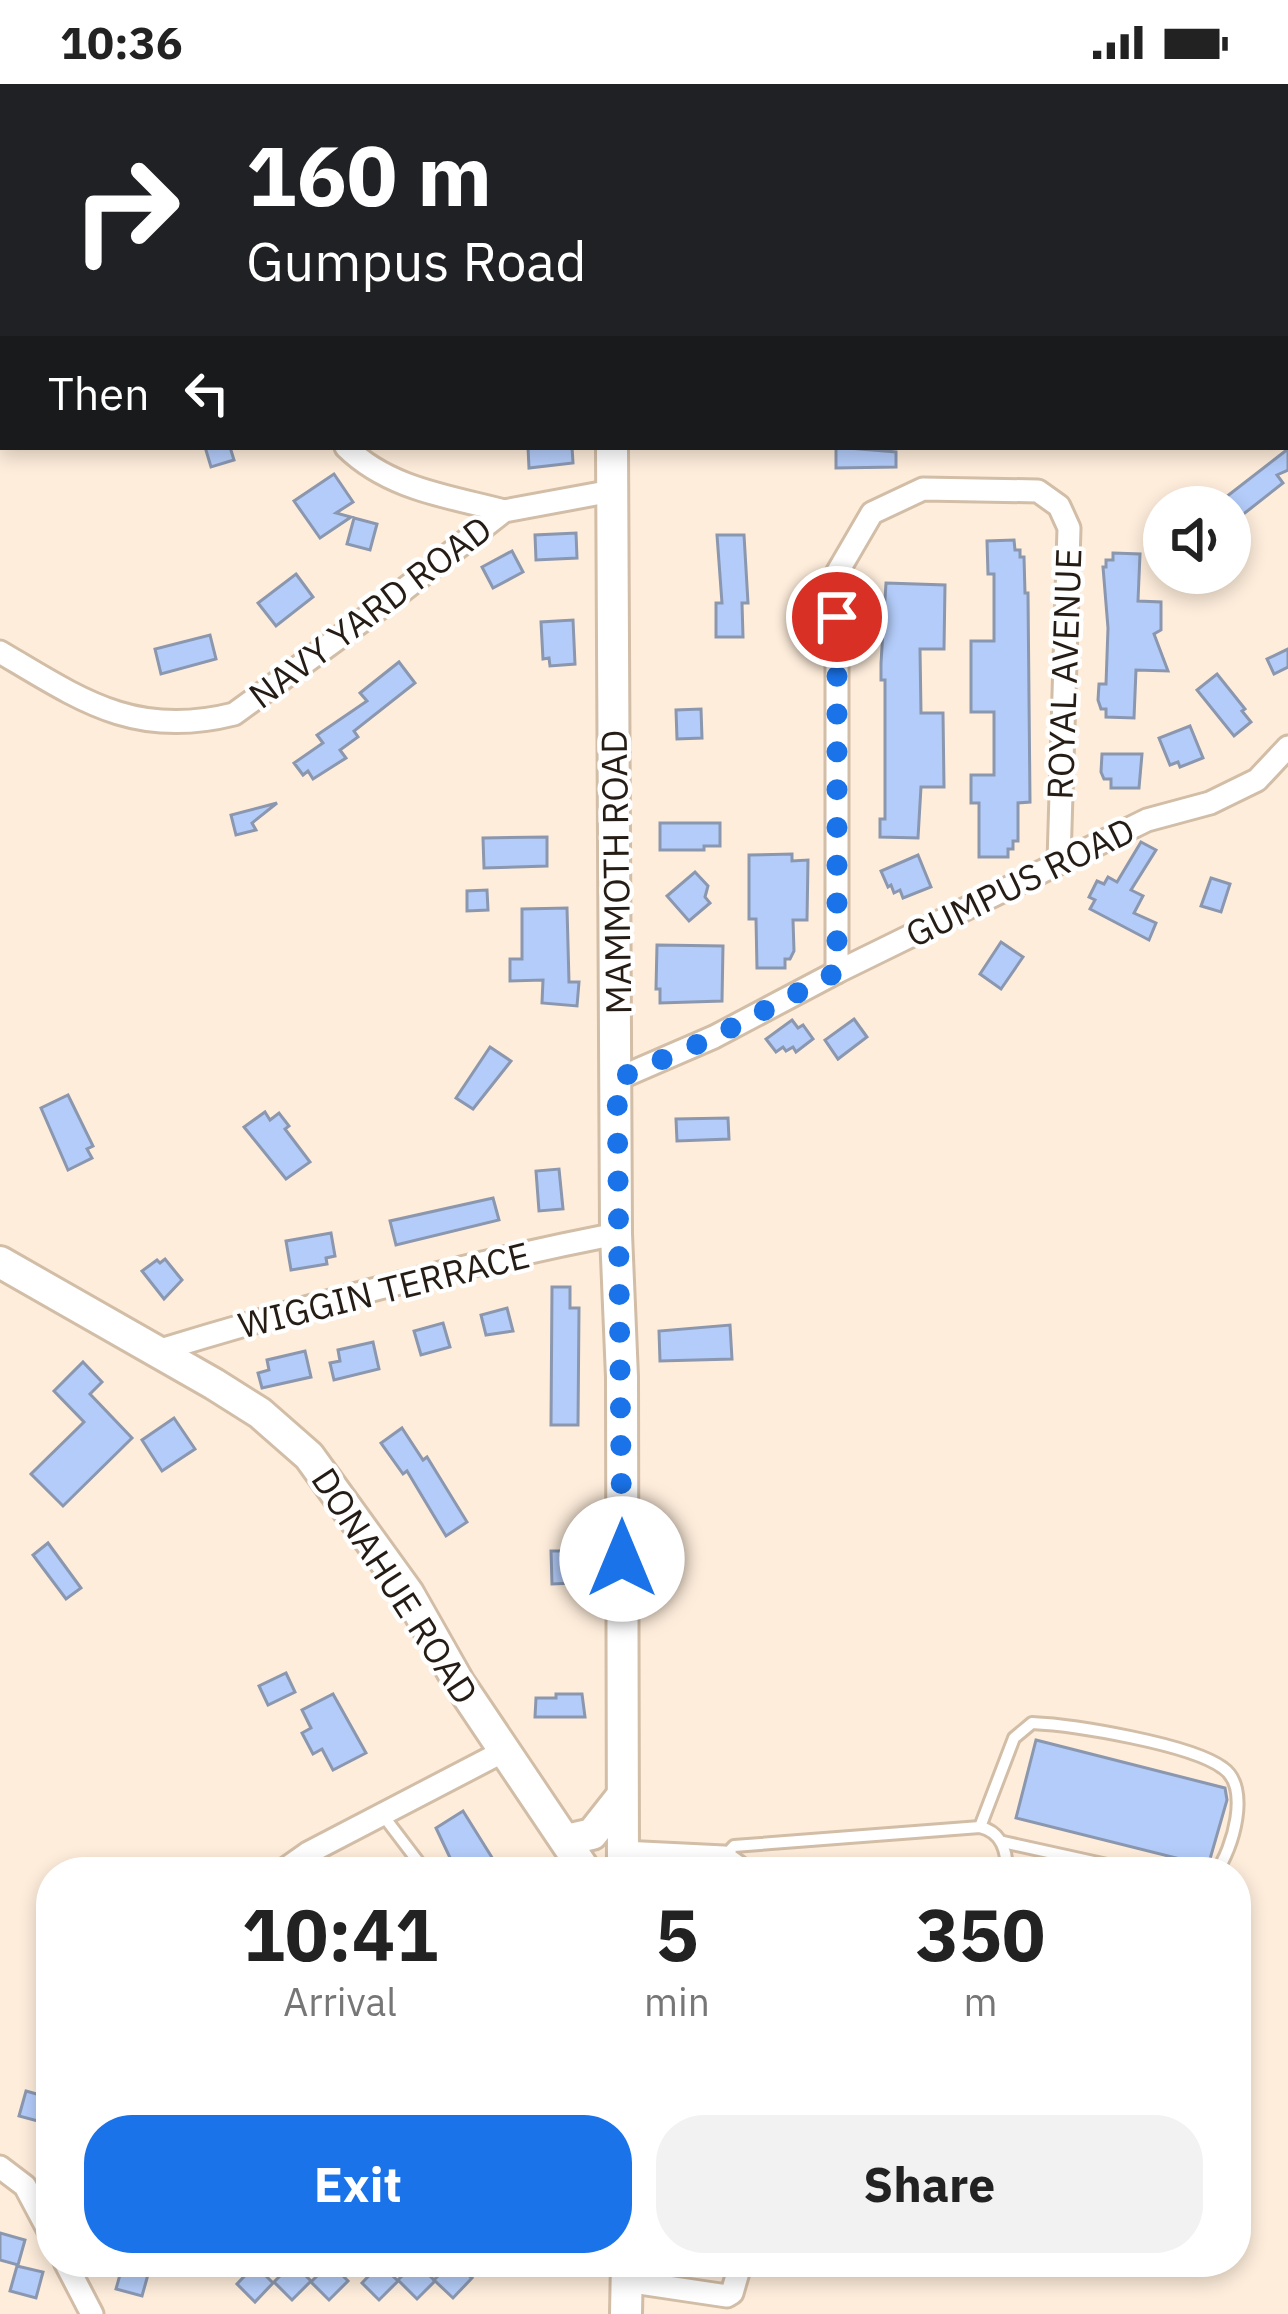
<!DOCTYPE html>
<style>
:root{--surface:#fff;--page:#f2f2f2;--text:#222;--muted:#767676;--accent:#1a73e8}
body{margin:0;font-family:"IBM Plex Sans",sans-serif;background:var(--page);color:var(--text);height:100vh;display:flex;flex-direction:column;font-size:45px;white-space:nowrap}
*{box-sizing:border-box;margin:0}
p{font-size:39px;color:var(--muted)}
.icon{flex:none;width:66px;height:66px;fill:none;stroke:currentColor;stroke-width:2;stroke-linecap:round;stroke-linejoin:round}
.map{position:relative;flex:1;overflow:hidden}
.panel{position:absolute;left:36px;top:1773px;width:1215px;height:420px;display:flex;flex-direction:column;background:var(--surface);border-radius:48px;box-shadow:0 6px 18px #0003}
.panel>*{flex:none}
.hud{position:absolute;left:0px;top:0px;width:1290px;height:366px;box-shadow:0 6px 18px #0003;background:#202124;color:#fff;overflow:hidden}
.buttons{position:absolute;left:1143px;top:402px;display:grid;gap:24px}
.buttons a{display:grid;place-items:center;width:108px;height:108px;border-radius:50%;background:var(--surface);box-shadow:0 6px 18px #0003;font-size:60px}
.pin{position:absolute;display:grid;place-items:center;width:102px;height:102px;color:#fff;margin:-51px;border:6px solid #fff;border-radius:50%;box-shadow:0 3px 12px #0007}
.me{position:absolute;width:132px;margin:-66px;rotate:0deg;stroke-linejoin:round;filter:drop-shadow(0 0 9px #0008)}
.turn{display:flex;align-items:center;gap:42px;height:252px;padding:0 48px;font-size:54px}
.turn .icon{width:156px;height:156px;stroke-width:2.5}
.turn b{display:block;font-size:84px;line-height:102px}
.then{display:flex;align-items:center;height:114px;padding:0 48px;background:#0003;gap:24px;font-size:45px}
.eta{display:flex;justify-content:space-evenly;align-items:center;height:204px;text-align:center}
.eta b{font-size:72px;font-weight:700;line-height:84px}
.button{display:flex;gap:24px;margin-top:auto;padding:24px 48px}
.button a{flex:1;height:138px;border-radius:48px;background:var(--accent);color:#fff;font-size:48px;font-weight:700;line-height:138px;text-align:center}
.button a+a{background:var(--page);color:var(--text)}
.status{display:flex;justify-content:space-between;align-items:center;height:84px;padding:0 60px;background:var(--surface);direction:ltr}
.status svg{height:33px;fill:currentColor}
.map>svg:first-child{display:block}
</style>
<div class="status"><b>10:36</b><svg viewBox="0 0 49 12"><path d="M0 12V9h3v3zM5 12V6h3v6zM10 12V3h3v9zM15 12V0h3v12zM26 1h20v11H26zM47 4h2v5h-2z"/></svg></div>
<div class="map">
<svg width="1288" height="2230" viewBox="0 0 1288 2230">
<rect width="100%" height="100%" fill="#feeddb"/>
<!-- green -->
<path fill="#e5c4a0" d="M641 0H1288V300L1287 3H641Z"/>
<!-- building -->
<g fill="#b3ccf9" stroke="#8a97af" stroke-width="3">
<path d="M205 363H230L234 376 211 383Z"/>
<path d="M528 363H572L573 379 529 384Z"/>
<path d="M836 363 896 368V383L836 384Z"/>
<path d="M1288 365V386L1277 391 1283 399 1241 432 1226 413Z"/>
<path d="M334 390 353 418 336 429 351 433 320 454 294 417Z"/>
<path d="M354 434 377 440 370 466 347 460Z"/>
<path d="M576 449 577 474 536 476 535 451Z"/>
<path d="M717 451H744L748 519H742L743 553H716V519H722Z"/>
<path d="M1014 456 1015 466H1020V473H1024L1025 509H1028L1030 718 1018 719V757H1013V765H1008V773H979V719H971V691H994V628H971V557H994V490H988L987 457Z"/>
<path d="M512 467 523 488 493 504 482 483Z"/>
<path d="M1113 469 1140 470 1138 517 1161 518V546L1154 550 1168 587 1136 586 1134 634 1106 633V625H1101L1098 616 1099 600H1106L1108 544 1103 483H1106V476H1113Z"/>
<path d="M296 490 313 513 276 542 258 519Z"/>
<path d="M886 499 945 501 944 565H920L921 629H943L944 703H921L918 754 880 753V735H885V596H881V579Z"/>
<path d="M573 536 575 580 550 582 549 574 543 575 541 538Z"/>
<path d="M210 551 216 575 161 590 155 565Z"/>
<path d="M1288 565V583L1274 590 1267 575Z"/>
<path d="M399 578 415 599 354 647 358 653 340 666 346 674 313 695 308 687 303 691 294 679 323 659 317 651 367 617 360 609Z"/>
<path d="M1217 590 1245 625 1242 627 1251 638 1234 652 1197 606Z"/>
<path d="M701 625 702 654 677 655 676 626Z"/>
<path d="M1190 642 1203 674 1180 683 1178 678 1170 681 1159 654Z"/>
<path d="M1102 670H1142L1139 704H1111V695H1104L1101 688Z"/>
<path d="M277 719 252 739 256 746 236 751 231 731Z"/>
<path d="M660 739H720V762H704V766H660Z"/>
<path d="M547 753V782L484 784 483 754Z"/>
<path d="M1141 758 1156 766 1131 806 1143 812 1134 829 1156 839 1149 856 1090 825 1095 816 1089 813 1097 797 1104 800 1108 793 1117 798Z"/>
<path d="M792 770V777L808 776 807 836H793L794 867 790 875H785V884H757L756 835H749V771Z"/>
<path d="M918 771 931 803 903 814 900 806 894 809 891 801 888 803 881 787Z"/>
<path d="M695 788 708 802 705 813 710 819 689 837 667 812Z"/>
<path d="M1211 794 1230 800 1221 828 1201 822Z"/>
<path d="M487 806 488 826 467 827V807Z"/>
<path d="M567 824 569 898H579L577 922 542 919 543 896 510 897V875H522V825Z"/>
<path d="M1001 858 1023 873 1001 905 980 890Z"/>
<path d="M657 861 723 862 722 917 660 919V905H656Z"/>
<path d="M854 935 867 953 838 975 825 956Z"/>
<path d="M792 936 798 944 803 941 813 955 796 968 793 963 786 967 783 963 776 968 766 955Z"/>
<path d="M490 963 511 977 473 1025 456 1014Z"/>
<path d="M68 1011 93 1062 87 1065 92 1074 68 1086 41 1024Z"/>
<path d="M265 1028 270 1036 279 1029 289 1042 285 1045 310 1078 286 1095 244 1043Z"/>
<path d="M728 1034 729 1055 677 1057 676 1035Z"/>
<path d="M559 1085 563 1125 539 1127 536 1087Z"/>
<path d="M493 1114 499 1136 396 1161 390 1137Z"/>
<path d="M331 1149 335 1172 326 1174 327 1180 291 1186 286 1157Z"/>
<path d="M165 1175 182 1196 164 1215 142 1187 157 1176 160 1179Z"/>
<path d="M552 1203H570V1224H579L578 1341H551Z"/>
<path d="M507 1224 513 1247 486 1251 481 1231Z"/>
<path d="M443 1239 450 1263 421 1271 414 1247Z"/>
<path d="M730 1241 732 1275 660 1277 659 1247Z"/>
<path d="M373 1258 379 1285 334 1296 330 1279 340 1277 338 1266Z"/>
<path d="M305 1267 311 1293 262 1304 258 1289 269 1286 267 1276Z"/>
<path d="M83 1278 102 1298 90 1310 132 1354 63 1422 31 1390 84 1338 54 1307Z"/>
<path d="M174 1334 195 1365 162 1387 142 1356Z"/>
<path d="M402 1344 423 1376 427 1373 467 1438 446 1452 407 1387 403 1390 381 1359Z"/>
<path d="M48 1459 81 1504 66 1515 33 1471Z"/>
<path d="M551 1467H576L575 1499 552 1500Z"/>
<path d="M286 1589 295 1608 268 1621 259 1602Z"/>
<path d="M333 1610 366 1669 333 1686 322 1665 313 1670 302 1649 311 1644 302 1626Z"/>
<path d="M556 1610H582L585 1633H535L536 1614H556Z"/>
<path d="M1036 1656 1225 1704 1227 1716 1208 1782 1016 1734Z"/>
<path d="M463 1727 501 1788H463L455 1776 452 1778 436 1744Z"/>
<path d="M26 2007 51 2014 45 2039 19 2032Z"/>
<path d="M0 2149 25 2156 18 2181 0 2176Z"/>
<path d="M416 2178 435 2197 417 2215 398 2196Z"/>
<path d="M452 2178 472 2194 453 2214 434 2196Z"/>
<path d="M293 2179 311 2197 292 2216 274 2198Z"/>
<path d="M330 2179 348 2197 329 2216 311 2198Z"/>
<path d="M123 2180 149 2187 142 2212 116 2205Z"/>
<path d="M380 2180 398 2197 379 2216 362 2199Z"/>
<path d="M255 2181 273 2199 255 2218 237 2200Z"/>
<path d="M17 2182 43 2188 36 2214 10 2207Z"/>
</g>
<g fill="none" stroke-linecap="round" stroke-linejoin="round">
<defs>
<g id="lane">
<path d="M382 1730 426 1788"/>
<path d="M980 1743 1014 1654 1032 1639C1074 1641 1191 1660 1223 1684 1251 1703 1233 1765 1216 1788"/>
<path d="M1003 1758 1139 1788"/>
<path d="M724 1773 734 1762 980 1743C1002 1748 1007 1767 1007 1788"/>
</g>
<g id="street">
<path d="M238 0 239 3"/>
<path d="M4 3 27 0"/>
<path d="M346 363C389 405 447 412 504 427"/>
<path d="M0 568C81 616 135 655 234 630L392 515 504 427 612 407"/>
<path d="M837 888V489L872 429 923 405 1038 407 1059 422 1069 444 1059 777"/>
<path d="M617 995 714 953 837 888 1147 736 1210 719 1257 696 1288 663"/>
<path d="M154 1268C307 1221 459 1181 616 1150"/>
<path d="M622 1768 724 1773 745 1788"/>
<path d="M281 1788 308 1769 504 1667"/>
<path d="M0 2083 25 2102 51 2151"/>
<path d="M65 2178 92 2230"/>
<path d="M626 2197 727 2212 732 2209 741 2178"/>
</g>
<g id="secondary">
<path d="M612 3V0"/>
<path d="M612 363 616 1150 622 1293 623 1788"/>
<path d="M0 1178 214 1300 260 1329 309 1372 408 1509 459 1599 586 1788"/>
<path d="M566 1756 592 1750 622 1712"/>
<path d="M626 2230 627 2178"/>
</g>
</defs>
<!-- lane casing -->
<use href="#lane" stroke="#d2bda7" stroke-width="16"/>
<!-- street casing -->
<use href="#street" stroke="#d2bda7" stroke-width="27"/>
<!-- secondary casing -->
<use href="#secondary" stroke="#d2bda7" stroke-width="36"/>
<!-- lane -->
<use href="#lane" stroke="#fff" stroke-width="10"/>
<!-- street -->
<use href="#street" stroke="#fff" stroke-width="21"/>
<!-- secondary -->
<use href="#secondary" stroke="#fff" stroke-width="30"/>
</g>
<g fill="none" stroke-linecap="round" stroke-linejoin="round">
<!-- route -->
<path stroke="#1a73e8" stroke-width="21" stroke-dasharray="0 37.8" d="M622 1475 617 995 714 953 837 888V533"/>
</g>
<g text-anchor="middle" stroke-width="9" stroke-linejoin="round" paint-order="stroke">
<!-- street labels -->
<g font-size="36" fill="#251d15" stroke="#fff">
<text transform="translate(370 528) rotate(-37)" y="13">NAVY YARD ROAD</text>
<text transform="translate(1064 590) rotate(-88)" y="13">ROYAL AVENUE</text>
<text transform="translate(616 788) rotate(-91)" y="13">MAMMOTH ROAD</text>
<text transform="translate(1020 798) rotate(-26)" y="13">GUMPUS ROAD</text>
<text transform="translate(384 1206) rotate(-14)" y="13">WIGGIN TERRACE</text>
<text transform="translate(395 1502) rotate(57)" y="13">DONAHUE ROAD</text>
</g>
</g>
</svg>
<div class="buttons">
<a><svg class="icon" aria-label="sound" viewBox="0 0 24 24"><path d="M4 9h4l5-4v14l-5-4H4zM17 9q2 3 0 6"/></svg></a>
</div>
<div class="pin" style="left:837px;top:533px;background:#d93025"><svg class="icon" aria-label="arrive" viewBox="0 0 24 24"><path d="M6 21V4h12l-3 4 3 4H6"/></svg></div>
<svg class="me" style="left:622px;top:1475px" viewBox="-20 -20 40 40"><circle r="19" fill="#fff"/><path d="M0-13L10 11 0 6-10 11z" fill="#1a73e8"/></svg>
<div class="hud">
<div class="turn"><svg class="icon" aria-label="right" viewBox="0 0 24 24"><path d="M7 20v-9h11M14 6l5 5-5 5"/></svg><div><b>160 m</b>Gumpus Road</div></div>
<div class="then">Then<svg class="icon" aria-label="left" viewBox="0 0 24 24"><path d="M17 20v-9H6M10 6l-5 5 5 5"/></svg></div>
</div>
<section class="panel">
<div class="eta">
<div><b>10:41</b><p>Arrival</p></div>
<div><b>5</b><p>min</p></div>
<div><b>350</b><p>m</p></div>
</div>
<div class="button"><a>Exit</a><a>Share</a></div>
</section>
</div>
